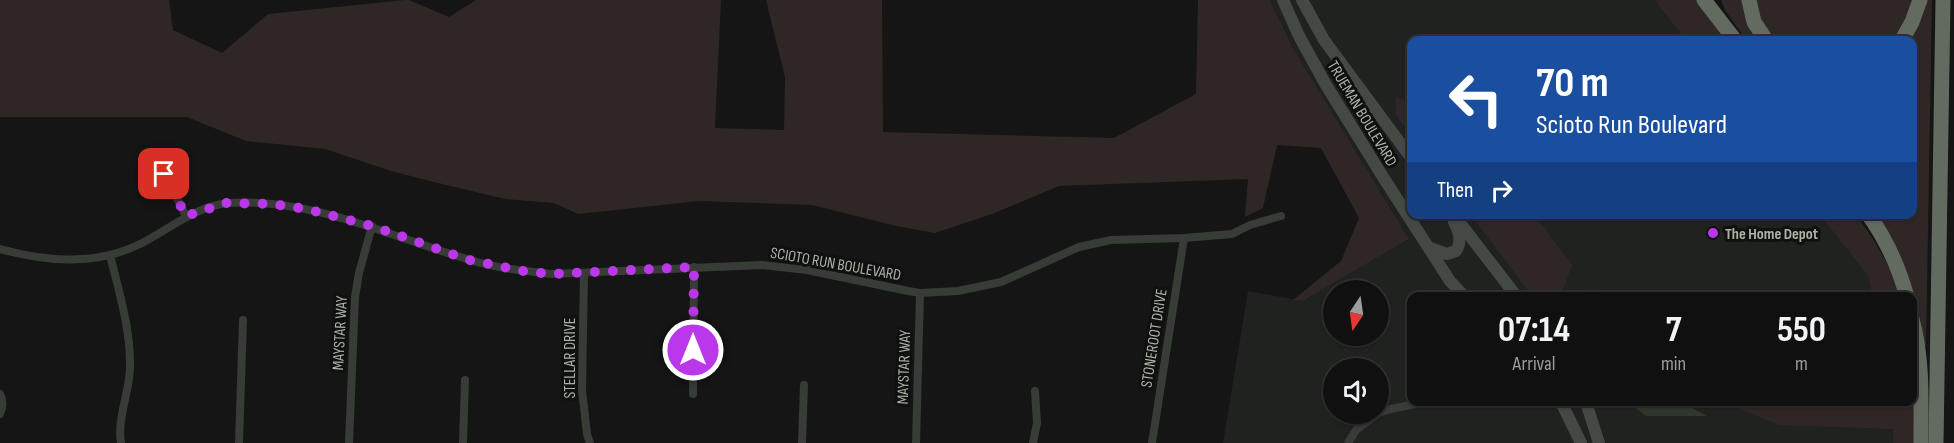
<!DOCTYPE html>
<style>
:root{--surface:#0f100f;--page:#181918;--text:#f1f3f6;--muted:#9b9d9e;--line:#2f302f}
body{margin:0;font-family:"Sofia Sans Condensed",sans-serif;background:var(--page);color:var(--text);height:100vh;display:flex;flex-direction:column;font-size:22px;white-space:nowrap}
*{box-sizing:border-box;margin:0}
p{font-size:20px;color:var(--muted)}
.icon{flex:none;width:33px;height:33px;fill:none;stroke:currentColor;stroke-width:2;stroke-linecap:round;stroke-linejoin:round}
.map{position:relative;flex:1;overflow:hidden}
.details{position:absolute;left:1407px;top:292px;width:510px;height:114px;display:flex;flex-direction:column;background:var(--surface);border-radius:12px;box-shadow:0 2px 4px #0004,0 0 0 2px var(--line)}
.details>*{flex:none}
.top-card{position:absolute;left:1407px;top:36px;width:510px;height:183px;border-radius:12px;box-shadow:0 2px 4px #0004,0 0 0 2px var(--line);background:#1a4fa0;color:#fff;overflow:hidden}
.needle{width:39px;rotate:193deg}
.controls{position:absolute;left:1323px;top:280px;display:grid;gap:12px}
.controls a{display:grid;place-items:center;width:66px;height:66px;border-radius:50%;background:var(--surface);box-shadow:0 2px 4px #0004,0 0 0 2px var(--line);font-size:30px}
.pin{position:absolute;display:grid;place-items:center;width:51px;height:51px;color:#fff;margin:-26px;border-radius:12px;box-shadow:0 3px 9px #0006}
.me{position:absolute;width:66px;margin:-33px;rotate:0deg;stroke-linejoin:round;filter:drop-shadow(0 0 4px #0008)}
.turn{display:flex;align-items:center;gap:21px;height:126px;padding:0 30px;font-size:27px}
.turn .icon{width:78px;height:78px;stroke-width:2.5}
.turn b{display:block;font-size:42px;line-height:51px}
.then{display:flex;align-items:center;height:57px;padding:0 30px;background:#0003;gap:12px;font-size:22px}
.eta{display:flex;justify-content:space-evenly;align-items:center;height:102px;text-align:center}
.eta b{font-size:36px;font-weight:700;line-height:42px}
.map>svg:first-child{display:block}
</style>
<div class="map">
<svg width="1954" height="443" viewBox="0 0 1954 443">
<rect width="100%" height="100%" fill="#141514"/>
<!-- built -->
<path fill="#202220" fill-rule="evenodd" d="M1270 0H1654L1686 40H1412V214L1820 215 1868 276 1872 297H1412V402H1892L1893 443H1223L1248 291 1303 301 1409 239 1293 48ZM1334 291H1378V336H1334ZM1334 369H1378V414H1334Z"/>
<!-- green -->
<g fill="#2f2726">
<path d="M0 0H169L173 30 222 53 268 14 405 0H409L449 17 476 0H721L715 128 784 130 785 77 766 0H882L883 132 1114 138 1196 94 1198 0H1270L1293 48 1409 239 1303 301 1293 300 1341 261 1359 218 1321 148 1277 145 1263 208 1245 217 1248 179 1059 186 992 214 935 233 896 226 812 205 699 201 578 214 554 203 505 199 438 183 391 171 325 149 246 141 187 117H0Z"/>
<path d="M1654 0H1698L1727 40H1686Z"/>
<path d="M1721 0H1745L1760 40H1746L1725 10Z"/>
<path d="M1755 0H1914L1896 40H1772L1758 17Z"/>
<path d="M1924 0H1932L1926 346H1923L1914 301 1901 265 1871 215 1912 214V40H1906Z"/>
<path d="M1396 96 1411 104V135L1396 115Z"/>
<path d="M1471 215H1535L1572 265 1563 289 1556 297H1533Z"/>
<path d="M1820 215H1856C1875 240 1891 267 1901 297H1872L1868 276Z"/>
<path d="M1589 289 1657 297H1585Z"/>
<path d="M1913 352 1915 443H1893V429L1779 425 1723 402H1912Z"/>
</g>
<!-- water -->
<path fill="#31382b" d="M1635 402H1681L1707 416H1646L1637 409Z"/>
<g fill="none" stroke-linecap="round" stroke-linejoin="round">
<!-- minor -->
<g stroke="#373c37" stroke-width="8">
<path d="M164 174 186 216"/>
<path d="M0 249C48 262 97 266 142 243 169 229 198 205 229 203 314 198 388 236 467 259 494 268 524 271 552 274L762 265 807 270 908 291 920 293 958 291 1001 282 1079 247 1111 240 1184 238 1232 234 1250 225 1281 216"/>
<path d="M110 255C119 292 131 330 130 369 129 393 117 419 121 443"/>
<path d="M584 273 582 390 587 434 590 443"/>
<path d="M0 394C4 401 3 407 0 414"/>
<path d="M693 394 694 267"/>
<path d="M1378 413 1391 409 1425 402"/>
<path d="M239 443 243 320"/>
<path d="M349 443 355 297 359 273 372 226"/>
<path d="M463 443 465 380"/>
<path d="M802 443 804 385"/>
<path d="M916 443 920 293"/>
<path d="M1033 443 1037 423 1035 391"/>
<path d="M1152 443 1184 238"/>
<path d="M1348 443 1356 430 1377 414"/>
</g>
<!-- secondary -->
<g stroke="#444a43" stroke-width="12">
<path d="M1283 0 1299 36 1326 85 1383 177 1450 281 1465 297"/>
<path d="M1302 0 1324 40 1412 159"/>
<path d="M1453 214 1517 297"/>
<path d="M1430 248 1447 254 1456 251C1462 242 1459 231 1454 222"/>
<path d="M1561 402 1581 443"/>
<path d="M1586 402 1599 443"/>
</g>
<!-- motorway -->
<g stroke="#636b61" stroke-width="15">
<path d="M1704 0 1735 40"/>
<path d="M1749 0 1754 22 1766 40"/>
<path d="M1902 40 1912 22 1920 0"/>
<path d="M1868 214C1886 239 1899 268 1907 297"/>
<path d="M1912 319C1923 358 1921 402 1921 443"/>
<path d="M1936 443 1943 0"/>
</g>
</g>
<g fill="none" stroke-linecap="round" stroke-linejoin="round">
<!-- route -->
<path stroke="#ba38e9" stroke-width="10" stroke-dasharray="0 18" d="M164 174 186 216 226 203 272 204 306 209 372 226 469 260 528 272 552 274 694 267 693 350"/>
</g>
<!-- markers -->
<circle fill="#ba38e9" stroke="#0f100f" stroke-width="2" cx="1713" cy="233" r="6"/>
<g text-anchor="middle" stroke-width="6" stroke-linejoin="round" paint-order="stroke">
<!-- street labels -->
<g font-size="16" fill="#aab5a6" stroke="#0f100f">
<text transform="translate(1363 113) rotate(59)" y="6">TRUEMAN BOULEVARD</text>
<text transform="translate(836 263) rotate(10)" y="6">SCIOTO RUN BOULEVARD</text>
<text transform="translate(339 333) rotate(-87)" y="6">MAYSTAR WAY</text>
<text transform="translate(1153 338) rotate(-81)" y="6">STONEROOT DRIVE</text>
<text transform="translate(569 358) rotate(-90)" y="6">STELLAR DRIVE</text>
<text transform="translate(903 367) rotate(-88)" y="6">MAYSTAR WAY</text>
</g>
<!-- poi labels -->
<g font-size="16" font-weight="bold" fill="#aab5a6" stroke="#0f100f" text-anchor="start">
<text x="1725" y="239">The Home Depot</text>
</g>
</g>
</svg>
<div class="controls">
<a><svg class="needle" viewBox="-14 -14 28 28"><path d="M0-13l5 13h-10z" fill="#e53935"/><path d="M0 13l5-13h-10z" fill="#9b9d9e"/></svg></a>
<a><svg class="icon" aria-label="sound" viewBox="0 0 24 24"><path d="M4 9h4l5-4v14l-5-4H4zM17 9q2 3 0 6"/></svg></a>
</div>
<div class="pin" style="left:164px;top:174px;background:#d93025"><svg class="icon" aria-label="arrive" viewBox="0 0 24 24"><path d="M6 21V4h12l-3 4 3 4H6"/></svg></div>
<svg class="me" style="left:693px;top:350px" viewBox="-20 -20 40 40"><circle r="17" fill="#ba38e9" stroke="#fff" stroke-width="3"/><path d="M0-11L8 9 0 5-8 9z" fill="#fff"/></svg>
<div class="top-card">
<div class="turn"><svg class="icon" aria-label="left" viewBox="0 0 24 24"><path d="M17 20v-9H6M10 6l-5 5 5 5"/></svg><div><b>70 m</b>Scioto Run Boulevard</div></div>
<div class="then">Then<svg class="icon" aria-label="right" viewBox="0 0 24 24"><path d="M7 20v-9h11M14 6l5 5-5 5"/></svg></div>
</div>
<section class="details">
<div class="eta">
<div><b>07:14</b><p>Arrival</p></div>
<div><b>7</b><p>min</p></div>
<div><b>550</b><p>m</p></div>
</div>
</section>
</div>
